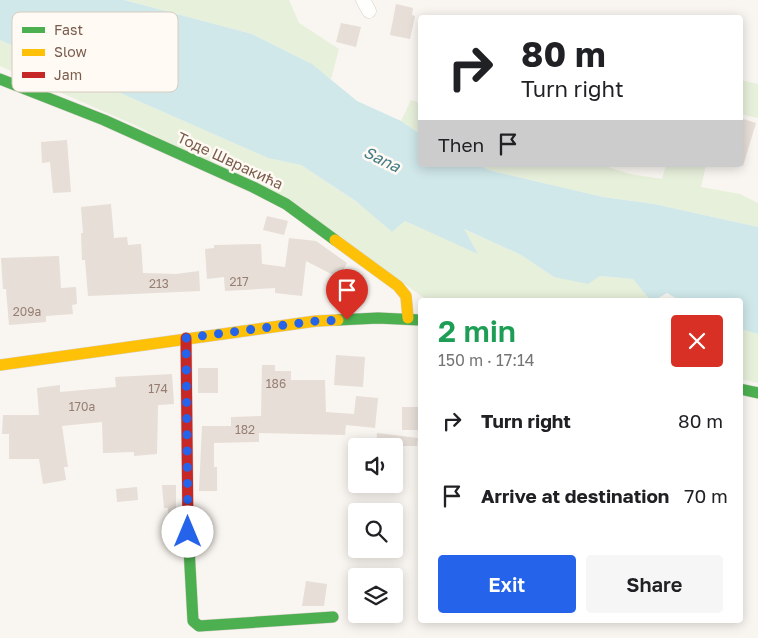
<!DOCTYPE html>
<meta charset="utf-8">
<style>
:root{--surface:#fff;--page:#f6f6f6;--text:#202124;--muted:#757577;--accent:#2563eb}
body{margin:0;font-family:"Golos Text",sans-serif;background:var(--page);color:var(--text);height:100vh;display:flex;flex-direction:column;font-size:19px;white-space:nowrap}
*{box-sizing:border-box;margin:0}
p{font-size:16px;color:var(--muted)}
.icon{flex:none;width:28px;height:28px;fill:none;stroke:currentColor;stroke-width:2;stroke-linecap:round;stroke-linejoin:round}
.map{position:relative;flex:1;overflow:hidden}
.details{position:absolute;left:418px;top:298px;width:325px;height:325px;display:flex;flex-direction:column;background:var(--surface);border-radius:5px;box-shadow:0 2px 12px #0003}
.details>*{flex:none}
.hud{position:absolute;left:418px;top:15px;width:325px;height:152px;border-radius:5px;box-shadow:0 2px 12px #0003;background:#fff;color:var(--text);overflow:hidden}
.tools{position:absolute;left:348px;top:438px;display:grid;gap:10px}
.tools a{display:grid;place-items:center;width:55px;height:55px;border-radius:5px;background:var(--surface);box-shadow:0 2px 12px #0003;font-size:25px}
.pin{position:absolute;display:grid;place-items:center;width:42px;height:42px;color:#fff;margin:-51px -21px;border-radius:50% 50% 50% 0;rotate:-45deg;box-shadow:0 0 5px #0007}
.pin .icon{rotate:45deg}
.me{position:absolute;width:55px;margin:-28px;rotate:0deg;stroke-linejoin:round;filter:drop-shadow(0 0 4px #0008)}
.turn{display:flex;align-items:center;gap:18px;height:105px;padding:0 20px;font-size:22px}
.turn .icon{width:65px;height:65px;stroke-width:2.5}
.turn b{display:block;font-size:35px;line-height:42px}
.then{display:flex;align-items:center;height:48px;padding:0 20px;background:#0003;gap:10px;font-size:19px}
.round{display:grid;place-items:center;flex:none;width:52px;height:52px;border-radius:5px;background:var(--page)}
.head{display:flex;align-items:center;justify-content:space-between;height:85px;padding:0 20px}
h1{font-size:30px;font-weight:600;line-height:38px;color:#1e9e55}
.button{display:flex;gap:10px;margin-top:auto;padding:10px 20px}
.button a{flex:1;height:58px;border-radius:5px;background:var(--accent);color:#fff;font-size:20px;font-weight:600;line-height:58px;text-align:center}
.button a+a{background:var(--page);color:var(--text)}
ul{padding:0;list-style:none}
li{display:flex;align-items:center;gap:15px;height:75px;padding:0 20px}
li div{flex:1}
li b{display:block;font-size:19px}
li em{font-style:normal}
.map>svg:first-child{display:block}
</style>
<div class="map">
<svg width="758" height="638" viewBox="0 0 758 638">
<rect width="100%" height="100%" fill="#f9f5f0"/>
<!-- green -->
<g fill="#e7f0db">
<path d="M124 0H289L299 23 339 49 331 79 306 61 252 34Z"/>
<path d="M0 40 268 158 301 165 361 205 392 232 405 221 477 253 463 229 521 255 554 277 600 276 633 279 650 300 424 298 332 232 137 126 0 66Z"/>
<path d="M740 80 758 84V118L740 114Z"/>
<path d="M411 100 420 103V134L401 121Z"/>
<path d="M477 165H602L630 174 662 179 666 165H706L701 187 740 194 758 203V227L654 204 603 197 492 171Z"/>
<path d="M740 329 758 334V383L740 379Z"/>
</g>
<!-- water -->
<path fill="#d0e8ea" d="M0 0H124L252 34 312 64 357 101 401 121 420 134V165H477L492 171 603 197 654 204 758 227V334L740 329V300H679L667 293 655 300H650L633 279 600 276 588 284 554 277 521 255 464 229 478 254 405 221 392 232 357 202 301 165 268 158 0 40Z"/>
<!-- building -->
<g fill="#e6ded7">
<path d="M396 4 413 8 412 15 415 16 410 39 390 35Z"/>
<path d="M341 23 361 27 356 47 336 42Z"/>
<path d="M740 118 756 123 743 166 740 165Z"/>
<path d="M67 140 71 192 53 193 50 162 42 163 41 142Z"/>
<path d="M111 204 114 238 127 237 128 245 141 244 143 273 176 274 199 271 200 291 88 296 85 260H82L81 233H83L81 207Z"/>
<path d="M267 216 288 221 284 235 263 230Z"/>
<path d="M289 238 316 241 347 263 339 278 306 261 302 296 275 293V288L225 291 224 277 207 279 205 249 214 248V245L261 244 262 264 285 267Z"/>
<path d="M59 256 61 288 76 287 77 304 72 305 73 314 46 316V322L9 325 6 289H3L1 258Z"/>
<path d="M336 355 365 357 363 387 334 385Z"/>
<path d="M262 365H275V371H291V380H325L326 412 354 414 356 396 378 398 375 428 346 425 345 435 259 433V442L214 443V467H217V491H199L202 426H231V417L261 416Z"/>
<rect x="198" y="368" width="20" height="25"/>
<path d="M172 374 174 404 158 405 157 454 134 456V452L103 453 102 422 62 426 68 467H64L66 480 43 484 39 459H9V434H2L3 415H39L37 388 60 385V392L116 387 115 377Z"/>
<rect x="402" y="407" width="18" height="23"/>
<path d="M377 433 418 438 417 446H376Z"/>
<path d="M162 485H176V524H168V508H164Z"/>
<path d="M137 487 138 500 117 502 116 489Z"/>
<path d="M306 581 327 584 324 606H302Z"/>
</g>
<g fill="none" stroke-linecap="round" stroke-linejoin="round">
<defs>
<path id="street" d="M363 0 369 11"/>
<g id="fast">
<path d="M0 79 104 120 253 187 286 204 335 240"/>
<path d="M338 320 378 318 420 320"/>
<path d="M740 389 758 393"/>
<path d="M188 530 193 621 199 626 333 617"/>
</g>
<g id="slow">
<path d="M335 240 398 286 406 296 408 318"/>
<path d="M0 365 316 321 338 320"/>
</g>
<path id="jam" d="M186 338 188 530"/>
</defs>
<!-- street casing -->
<use href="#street" stroke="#d7d1cb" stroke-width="15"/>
<!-- fast casing -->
<use href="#fast" stroke="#d9d2cb" stroke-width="12"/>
<!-- slow casing -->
<use href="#slow" stroke="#d9d2cb" stroke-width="12"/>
<!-- jam casing -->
<use href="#jam" stroke="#d9d2cb" stroke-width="12"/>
<!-- street -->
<use href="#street" stroke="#fefefd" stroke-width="14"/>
<!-- fast -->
<use href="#fast" stroke="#4caf50" stroke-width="11"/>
<!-- slow -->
<use href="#slow" stroke="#ffc107" stroke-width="11"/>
<!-- jam -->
<use href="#jam" stroke="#c62828" stroke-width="11"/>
</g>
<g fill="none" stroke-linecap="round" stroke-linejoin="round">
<!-- route -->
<path stroke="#2563eb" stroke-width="9" stroke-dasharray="0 16.2" d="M188 532 186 338 316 321 347 320"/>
</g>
<g text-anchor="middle" stroke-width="5" stroke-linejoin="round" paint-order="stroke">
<!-- number labels -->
<g font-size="12" fill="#977e72">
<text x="239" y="286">217</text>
<text x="159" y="288">213</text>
<text x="27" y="316">209a</text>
<text x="276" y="388">186</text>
<text x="158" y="393">174</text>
<text x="82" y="411">170a</text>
<text x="245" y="434">182</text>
</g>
<!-- street labels -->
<g font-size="15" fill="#7a5c4d" stroke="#fffaf3">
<text transform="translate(230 161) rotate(25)" y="5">Тоде Швракића</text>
</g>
<!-- water labels -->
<g font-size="16" font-style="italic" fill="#437c86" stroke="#fffaf3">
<text transform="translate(382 159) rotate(26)" y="6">Sana</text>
</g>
</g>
<!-- legend -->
<rect x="12" y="12" width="166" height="80" rx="8" fill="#fffaf3" stroke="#d7cbc1" stroke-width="1"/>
<rect x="22" y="27" width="23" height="6" fill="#4caf50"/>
<rect x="22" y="49" width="23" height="7" fill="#ffc107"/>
<rect x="22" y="72" width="23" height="6" fill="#c62828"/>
<g font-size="14" fill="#7a5c4d">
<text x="54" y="35">Fast</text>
<text x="54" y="57">Slow</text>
<text x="54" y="80">Jam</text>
</g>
</svg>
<div class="tools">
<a><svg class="icon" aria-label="sound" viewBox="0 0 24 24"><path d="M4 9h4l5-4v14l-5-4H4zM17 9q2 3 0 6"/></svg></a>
<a><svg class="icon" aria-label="search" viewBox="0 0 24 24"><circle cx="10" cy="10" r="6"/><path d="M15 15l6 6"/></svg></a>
<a><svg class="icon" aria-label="layers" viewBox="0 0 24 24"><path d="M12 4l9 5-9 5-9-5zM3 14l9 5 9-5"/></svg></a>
</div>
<div class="pin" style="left:347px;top:320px;background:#d93025"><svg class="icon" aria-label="arrive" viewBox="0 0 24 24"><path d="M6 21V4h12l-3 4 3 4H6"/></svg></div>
<svg class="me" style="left:188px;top:532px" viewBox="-20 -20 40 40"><circle r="19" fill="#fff"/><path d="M0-13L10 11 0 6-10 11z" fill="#2563eb"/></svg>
<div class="hud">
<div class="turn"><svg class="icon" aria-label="right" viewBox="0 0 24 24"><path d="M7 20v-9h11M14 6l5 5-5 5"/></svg><div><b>80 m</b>Turn right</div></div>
<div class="then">Then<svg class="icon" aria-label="arrive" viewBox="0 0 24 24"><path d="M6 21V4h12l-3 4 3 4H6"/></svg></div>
</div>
<section class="details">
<div class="head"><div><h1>2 min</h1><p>150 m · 17:14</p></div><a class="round" style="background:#d93025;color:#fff"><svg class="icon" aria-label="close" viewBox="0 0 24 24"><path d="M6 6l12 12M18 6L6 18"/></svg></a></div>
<ul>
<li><svg class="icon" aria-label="right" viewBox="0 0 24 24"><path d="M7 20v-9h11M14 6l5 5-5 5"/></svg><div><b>Turn right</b></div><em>80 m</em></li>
<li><svg class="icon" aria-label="arrive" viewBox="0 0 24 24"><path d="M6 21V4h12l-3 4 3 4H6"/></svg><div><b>Arrive at destination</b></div><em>70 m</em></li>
</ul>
<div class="button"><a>Exit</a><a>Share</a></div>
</section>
</div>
